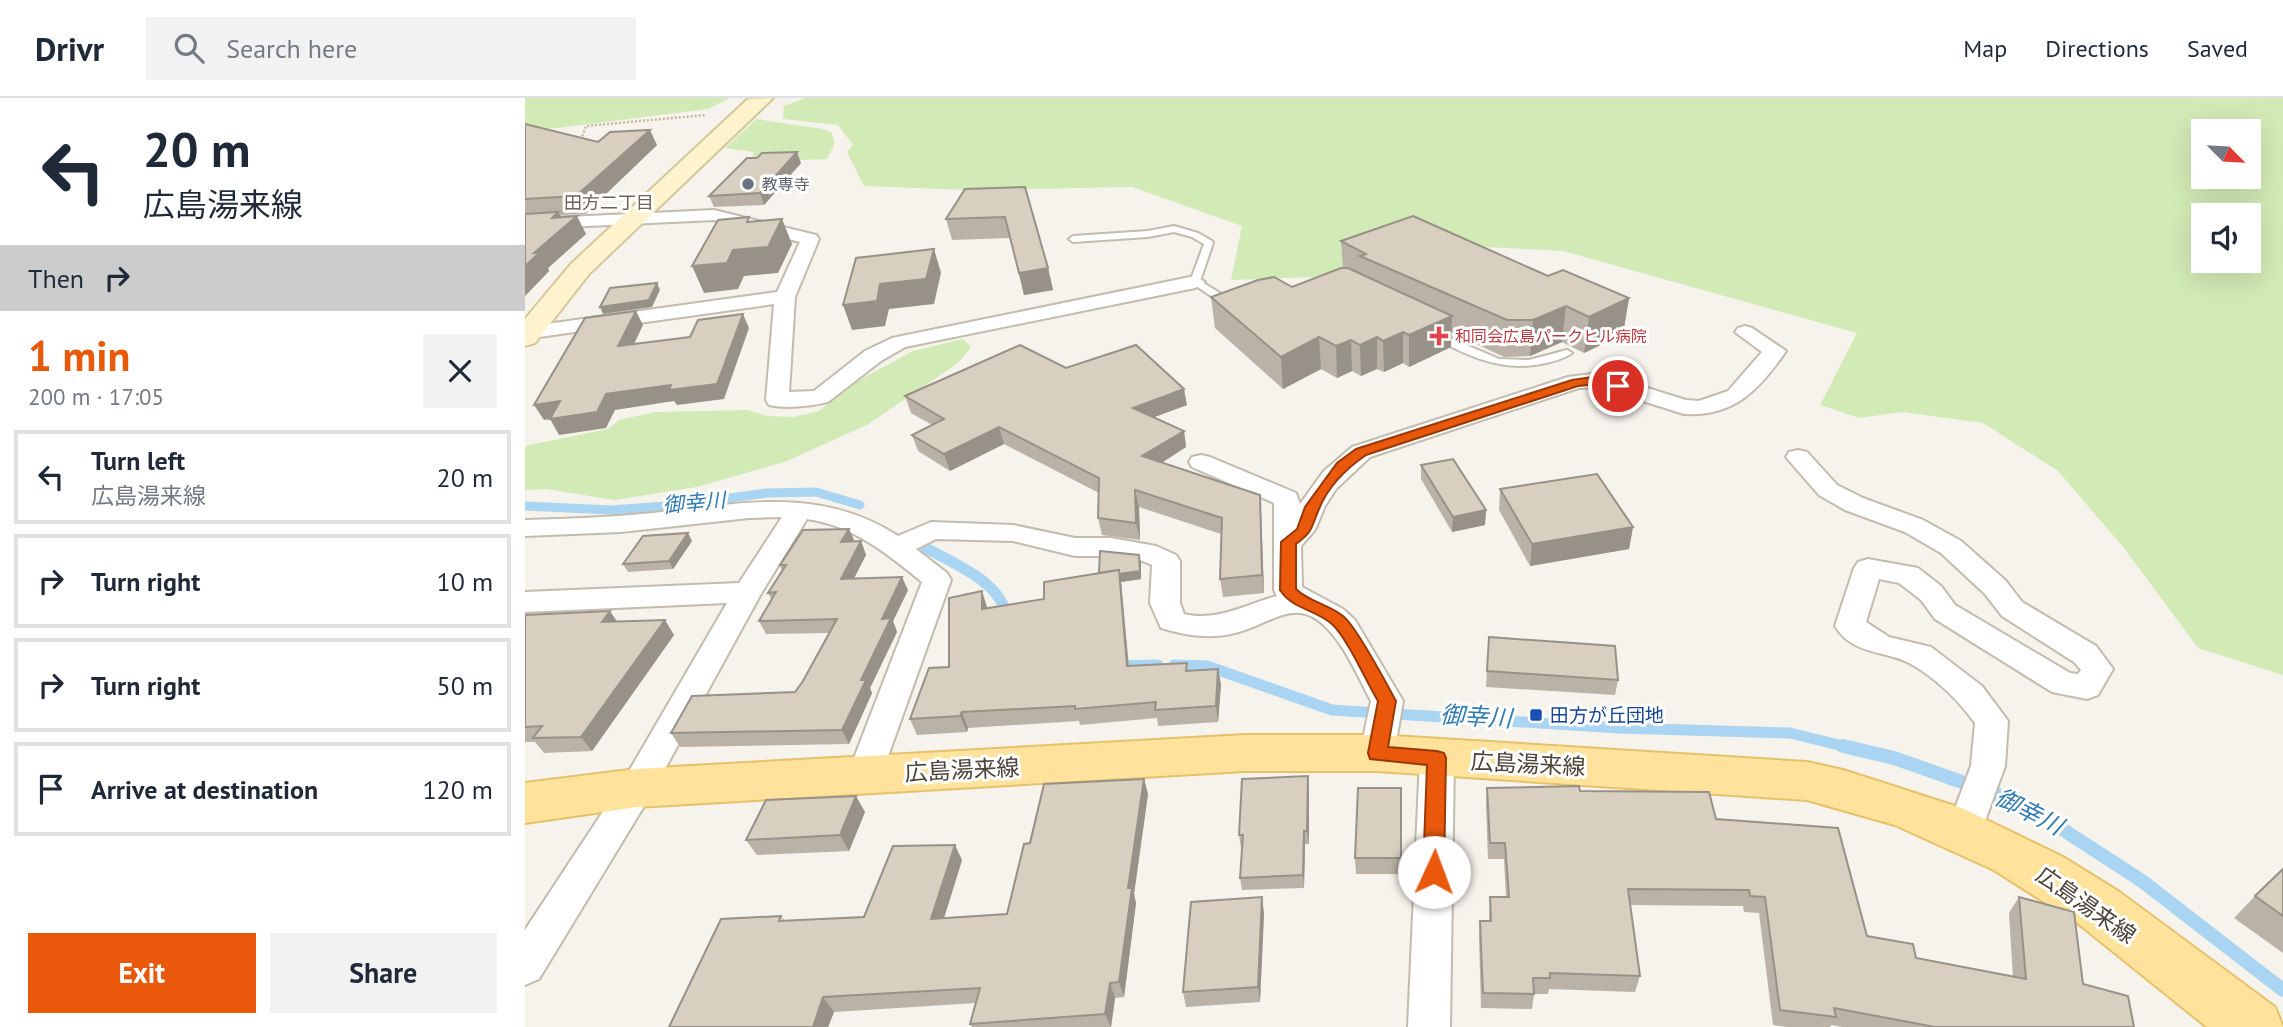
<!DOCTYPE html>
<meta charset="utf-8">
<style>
:root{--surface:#fff;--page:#f2f2f3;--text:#1f2937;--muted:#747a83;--line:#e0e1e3;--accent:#ea580c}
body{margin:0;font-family:"PT Sans","Noto Sans JP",sans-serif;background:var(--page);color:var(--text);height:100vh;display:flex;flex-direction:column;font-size:26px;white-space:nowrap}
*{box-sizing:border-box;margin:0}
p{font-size:23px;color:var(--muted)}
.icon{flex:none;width:38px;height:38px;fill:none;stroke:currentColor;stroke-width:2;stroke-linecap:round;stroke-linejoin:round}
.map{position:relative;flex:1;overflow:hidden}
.side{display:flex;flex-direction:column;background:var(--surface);width:525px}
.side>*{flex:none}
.hud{background:#fff;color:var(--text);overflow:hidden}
.needle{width:46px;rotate:114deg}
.controls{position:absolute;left:1666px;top:21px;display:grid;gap:14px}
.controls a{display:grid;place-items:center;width:70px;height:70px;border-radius:0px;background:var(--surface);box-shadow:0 7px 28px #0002;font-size:35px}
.pin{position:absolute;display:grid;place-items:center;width:60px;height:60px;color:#fff;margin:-30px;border:4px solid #fff;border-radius:50%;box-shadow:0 2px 7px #0007}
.me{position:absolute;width:77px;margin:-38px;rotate:2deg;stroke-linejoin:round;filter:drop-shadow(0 0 5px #0008)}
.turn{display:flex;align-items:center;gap:24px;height:147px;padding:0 28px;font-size:32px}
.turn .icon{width:91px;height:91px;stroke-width:2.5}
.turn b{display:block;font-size:49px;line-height:60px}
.then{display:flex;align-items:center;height:66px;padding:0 28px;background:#0003;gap:14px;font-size:26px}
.round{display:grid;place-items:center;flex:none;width:74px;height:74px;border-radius:0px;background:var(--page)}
.summary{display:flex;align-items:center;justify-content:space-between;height:119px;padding:0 28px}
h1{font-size:42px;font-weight:600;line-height:52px;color:var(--accent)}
.action{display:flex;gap:14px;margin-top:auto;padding:14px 28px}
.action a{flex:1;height:80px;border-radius:0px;background:var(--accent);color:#fff;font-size:28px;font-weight:600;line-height:80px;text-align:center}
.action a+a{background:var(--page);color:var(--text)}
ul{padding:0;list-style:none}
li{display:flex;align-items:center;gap:21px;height:94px;margin:0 14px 10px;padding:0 14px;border:4px solid var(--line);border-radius:0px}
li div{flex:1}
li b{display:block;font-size:26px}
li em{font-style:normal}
header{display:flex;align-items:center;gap:42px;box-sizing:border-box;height:98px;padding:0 35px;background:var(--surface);border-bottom:2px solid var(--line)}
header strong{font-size:33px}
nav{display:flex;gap:38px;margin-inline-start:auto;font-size:24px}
.search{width:490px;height:63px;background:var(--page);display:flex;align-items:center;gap:18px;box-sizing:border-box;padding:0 24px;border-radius:0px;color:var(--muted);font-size:26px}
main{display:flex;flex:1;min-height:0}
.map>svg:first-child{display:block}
</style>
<header>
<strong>Drivr</strong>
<div class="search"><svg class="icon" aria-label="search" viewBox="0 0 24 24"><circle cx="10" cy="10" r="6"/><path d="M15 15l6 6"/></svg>Search here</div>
<nav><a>Map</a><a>Directions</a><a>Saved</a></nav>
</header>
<main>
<section class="side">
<div class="hud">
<div class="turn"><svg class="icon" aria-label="left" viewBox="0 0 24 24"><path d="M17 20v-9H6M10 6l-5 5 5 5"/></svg><div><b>20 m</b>広島湯来線</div></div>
<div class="then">Then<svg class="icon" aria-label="right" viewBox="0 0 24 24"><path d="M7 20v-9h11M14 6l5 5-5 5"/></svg></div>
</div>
<div class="summary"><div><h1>1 min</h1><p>200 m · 17:05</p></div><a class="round"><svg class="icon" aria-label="close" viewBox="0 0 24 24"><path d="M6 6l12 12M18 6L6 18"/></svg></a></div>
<ul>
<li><svg class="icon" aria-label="left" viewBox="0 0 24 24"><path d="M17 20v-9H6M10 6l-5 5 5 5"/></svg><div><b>Turn left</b><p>広島湯来線</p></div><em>20 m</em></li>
<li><svg class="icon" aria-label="right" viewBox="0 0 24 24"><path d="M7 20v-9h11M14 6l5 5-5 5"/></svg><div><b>Turn right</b></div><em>10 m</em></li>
<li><svg class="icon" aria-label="right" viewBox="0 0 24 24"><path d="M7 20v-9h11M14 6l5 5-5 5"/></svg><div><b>Turn right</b></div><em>50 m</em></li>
<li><svg class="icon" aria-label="arrive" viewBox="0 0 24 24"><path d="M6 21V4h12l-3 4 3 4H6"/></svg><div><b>Arrive at destination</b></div><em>120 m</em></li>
</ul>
<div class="action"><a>Exit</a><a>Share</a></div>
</section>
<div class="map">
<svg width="1758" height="929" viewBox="0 0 1758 929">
<rect width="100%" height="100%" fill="#f6f3ec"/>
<!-- green -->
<g fill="#d2eab5" fill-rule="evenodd">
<path d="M0 0H205L183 11 0 34Z"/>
<path d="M280 0H1758V577L1673 550 1599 450 1533 373 1458 325 1377 314 1334 320 1295 307 1332 235 1038 153 884 145 790 179 706 182 717 128 607 89 444 92 339 88 322 54 328 47 313 27 258 21 259 8ZM1678 33H1724V79H1678ZM1678 117H1724V163H1678Z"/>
<path d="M231 21 298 31 306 34 310 45 302 61 225 64 229 54 200 50Z"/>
<path d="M438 241 446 249 433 265 342 327 262 363 172 389 89 402 22 391 0 392V349L4 347 83 331 94 322 130 314 223 312 242 318 268 319 294 313 327 286 388 253Z"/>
</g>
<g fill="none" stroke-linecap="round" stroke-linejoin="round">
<!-- stream-far2 -->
<path stroke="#a9d4f2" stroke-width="9" d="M0 408 86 412 154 407 242 395 291 394 335 407"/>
<!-- stream-far1 -->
<g stroke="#a9d4f2" stroke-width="11">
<path d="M401 450C431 467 475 483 482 519"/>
<path d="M649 567 682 568 807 612 1094 630 1265 635 1326 650"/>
<path d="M590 568 633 567"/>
</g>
<!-- stream -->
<path stroke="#a9d4f2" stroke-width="14" d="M1318 648 1369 660 1482 700 1537 731 1617 783 1758 892"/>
<defs>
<g id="lane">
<path d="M649 128 673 135 687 143 688 145 675 183 708 203V207H700L665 184 679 146 667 139 649 134 623 139 548 144 544 141 548 138 623 133Z"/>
<path d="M909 233 974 261 1004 262 1042 252 1047 255C1039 261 1027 264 1016 266 975 274 942 257 905 238V234Z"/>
</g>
<g id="street">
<path d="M189 112 291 137 294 141 270 199 264 294 289 293 340 253 367 240 670 178 680 184 670 190 380 249 356 263 303 304C286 308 261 311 244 307L241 302 249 206 0 241V229L252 194 275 144 189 122 0 131V121Z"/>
<path d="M1220 228 1227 230 1261 253C1234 292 1209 319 1159 316L1073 289 1054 290 845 359 811 391 800 408 790 432 776 448 777 489 818 511 830 522 878 603 869 655 864 664 852 668 840 664 835 655 846 603C834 581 824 556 808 537 772 492 747 528 706 536 681 541 660 537 636 530L625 505 627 467 615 462 586 458H550L488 443 411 441 391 451 422 475 426 482 356 678 351 688 339 692 327 688 322 678 397 484C363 456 327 427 282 421L237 494 124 700 14 881 0 887V832L100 680 202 505 0 514V494L214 485 257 419 224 420 96 434 0 438V422C43 421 86 419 128 415 215 406 294 387 373 438L406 424 488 427 550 440H586L631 448 651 457 655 463V505L659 516C692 524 721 506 752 498L749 492V405L667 369 664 364 667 359 676 357 685 359 771 395 775 406 799 373 827 349 1043 279 1074 275 1161 302 1174 303 1203 293 1237 254 1210 234 1213 230Z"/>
<path d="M1273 352 1282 354 1312 387 1338 400 1398 422 1436 443 1480 482 1497 504 1571 548 1588 571 1573 597 1562 601 1527 594 1410 521 1396 502 1374 485 1354 481 1341 524 1364 539 1406 549 1457 588 1483 623 1480 668 1452 745 1439 749 1426 745 1421 734 1446 668 1450 625C1434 603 1411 580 1386 566 1362 552 1328 558 1310 528L1329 470 1333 464 1343 461 1393 470 1416 488 1430 507 1545 575 1553 576 1556 572 1549 564 1477 518 1460 496 1416 455 1380 434 1320 412 1294 397 1261 359 1264 354Z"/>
<path d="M912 647 924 651 929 660 925 929H883L895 660 900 651Z"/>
</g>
<path id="secondary" d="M248 0 64 176 10 245 0 248V221L46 166 223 1Z"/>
<path id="primary" d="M720 637H852L1282 664 1318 672 1439 711 1538 759 1593 793 1750 909 1758 929H1682L1555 827 1469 772 1370 727 1282 702 852 673H720L112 709 0 725V685L112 671Z"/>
</defs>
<!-- lane casing -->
<use href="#lane" stroke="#c2bbae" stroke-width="4"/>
<!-- street casing -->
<use href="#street" stroke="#c2bbae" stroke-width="4"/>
<!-- secondary casing -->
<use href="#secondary" stroke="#d6c79b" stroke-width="4"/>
<!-- primary casing -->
<use href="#primary" stroke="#e6c16a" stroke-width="4"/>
<!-- path -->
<path stroke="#c4b79f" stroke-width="2.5" stroke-dasharray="2 2" stroke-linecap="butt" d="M56 42 61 28 180 17"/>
<!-- lane -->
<use href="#lane" fill="#fff" fill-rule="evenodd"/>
<!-- street -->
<use href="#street" fill="#fff" fill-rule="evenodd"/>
<!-- secondary -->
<use href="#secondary" fill="#fff3cd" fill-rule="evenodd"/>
<!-- primary -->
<use href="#primary" fill="#ffe39c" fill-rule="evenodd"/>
</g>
<!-- wall -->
<g fill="#bab2a6">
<path d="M0 26 73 44 132 47 60 116 35 117 36 120 61 136 23 170 24 173 0 198Z"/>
<path d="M276 65 239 107 189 109 184 98Z"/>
<path d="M500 89 523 170 528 192 499 197 485 140 427 142 421 121Z"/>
<path d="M816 143 1023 178 1104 200 1098 236 1059 255 1037 244 1005 258 979 259 926 234V249L884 269 878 265 859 274 852 271 836 278 827 273 812 280 796 271 758 291 690 230 686 199 767 189 818 170Z"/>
<path d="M541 270 662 307 629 319 659 333 661 349 637 365 735 397 736 414 739 495 698 499 695 481 696 436 614 409 615 442 577 437 573 420 574 395 479 346 425 373 393 353 387 337 407 327 386 315 380 298Z"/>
<path d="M896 367 961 412 960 427 927 434 896 381Z"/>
<path d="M975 391 1108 429 1104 451 1005 468 974 412Z"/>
<path d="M324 431 329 444 336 443 341 457 329 480 383 492 368 523 372 534 345 590 347 595 324 646 155 649 146 635 270 594 278 583 304 535 241 536 234 523 247 502 243 495 257 473 255 467Z"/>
<path d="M167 443 148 471 103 474 98 466Z"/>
<path d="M616 465V481L596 484 604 568 663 573 696 586 693 624 633 628 632 620 555 627 554 623 443 630 442 634 392 637 385 621 424 569 462 509V510L519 501 574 475Z"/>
<path d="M0 517 92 524 149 537 67 653 19 655 10 644H0Z"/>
<path d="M964 539 1093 582 1090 597 961 589Z"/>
<path d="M619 681 623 696 609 796 611 805 599 899 590 900 586 929H447L445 926 451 905 309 914 303 929 256 818 260 823 339 819 437 762 419 820 482 816 505 745Z"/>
<path d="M876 690V776H831L830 760Z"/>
<path d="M962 690 1055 693 1191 721 1342 838 1391 860 1488 879 1484 815 1494 799 1558 886 1609 929H1318L1306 927 1305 929H1263L1248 927 1234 815 1219 814 1218 808 1105 807 1115 878 1110 894 1024 891 1023 896H1009L1007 911 956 910 954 839 955 823H964L965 799H981L979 761H963L961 706Z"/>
<path d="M784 691V746H780L779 790 717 792 715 780 717 750H716L714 737Z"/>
<path d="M340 714 324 753 232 757 221 742Z"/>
<path d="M1758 771V855L1709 820 1730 798Z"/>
<path d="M739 815 735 904 661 909 658 894Z"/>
</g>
<!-- shaded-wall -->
<g fill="#979187">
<path d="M125 32 132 47 60 116 51 98Z"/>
<path d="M272 54 276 65 239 107 235 95Z"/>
<path d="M33 114 41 128 52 118 61 136 23 170 24 173 0 198V168L27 120Z"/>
<path d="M257 121 267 146 253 175 219 178 213 191 179 195 167 168 208 152Z"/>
<path d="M409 151 416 175 409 206 364 211 360 228 327 232 318 207 355 186Z"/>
<path d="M523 170 528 192 499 197 494 175Z"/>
<path d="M132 185 135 192 127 209 78 216 75 209Z"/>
<path d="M1104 200 1098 236 1059 255 1064 219Z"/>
<path d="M1041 208 1037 244 1005 258 1008 222Z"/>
<path d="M111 213 118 227 101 263 93 248Z"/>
<path d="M218 216 224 230 199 301 152 307 149 303 90 312 81 330 34 337 25 321 81 296Z"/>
<path d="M927 218 926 249 884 269V237Z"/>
<path d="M878 234V265L859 274 858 243Z"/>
<path d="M794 239 796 271 758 291 756 259Z"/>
<path d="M852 239V271L836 278 835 247Z"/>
<path d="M826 242 827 273 812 280 811 248Z"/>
<path d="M659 291 662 307 611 326 608 310Z"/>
<path d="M35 303 44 318 19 322 9 307Z"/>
<path d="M474 329 479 346 425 373 419 356Z"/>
<path d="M659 333 661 349 620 375 617 358Z"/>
<path d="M610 392 614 409 615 442 611 425Z"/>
<path d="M735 397 736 414 739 495 737 477Z"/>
<path d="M961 412 960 427 927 434 928 419Z"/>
<path d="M1108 429 1104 451 1005 468 1007 446Z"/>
<path d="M324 431 330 444H316Z"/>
<path d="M163 435 167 443 148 471 144 463Z"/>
<path d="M336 443 341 457 322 494 316 481Z"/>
<path d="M614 457 616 465V481L596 484 605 584 576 487Z"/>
<path d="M377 479 383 492 368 523 372 534 345 590 347 595 324 646 317 632 336 582 357 521Z"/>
<path d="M457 493 462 509 463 526 457 511Z"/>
<path d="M85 513 95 528 77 524Z"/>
<path d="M140 522 149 537 67 653 56 639Z"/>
<path d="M693 571 696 586 693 624 691 608Z"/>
<path d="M437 614 443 630 442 634 435 618Z"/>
<path d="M783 678 784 691V746L782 733Z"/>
<path d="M619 681 623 696 609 796 611 805 599 899 594 884 603 790Z"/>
<path d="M331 698 340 714 324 753 315 737Z"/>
<path d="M779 733 780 746 779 790 778 777Z"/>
<path d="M430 747 437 762 414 836 406 821Z"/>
<path d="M737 799 739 815 735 904 733 889Z"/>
<path d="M585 885 590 900 586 929 580 916Z"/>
<path d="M298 899 309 914 303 929H288Z"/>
</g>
<!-- building -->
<g fill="#d8cfc1" stroke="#979187" stroke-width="2">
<path d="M0 26 73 44 85 34 125 32 51 98 0 101Z"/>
<path d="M272 54 235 95 184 98 222 60H232L237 55Z"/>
<path d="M500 89 523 170 494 175 480 119 421 121 440 91Z"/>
<path d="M33 114 27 120 52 118 9 155H14L0 168V116Z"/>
<path d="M888 118 1023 178 1038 172 1104 200 1064 219 1041 208 1008 222H982L835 158 841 156 816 143Z"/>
<path d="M224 119 222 124 257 121 243 149 208 152 202 165 167 168 193 122Z"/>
<path d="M409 151 401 181 355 186 352 203 318 207 331 160Z"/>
<path d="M816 170H823L927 218 884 237 878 234 858 243 852 239 835 247 826 242 811 248 794 239 756 259 686 199 733 182 749 179 767 189Z"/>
<path d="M132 185 124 202 75 209 85 190Z"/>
<path d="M111 213 93 248 165 239 173 222 218 216 192 286 144 292 146 287 81 296 72 314 25 321 35 303 9 307 60 220Z"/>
<path d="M495 247 541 270 611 247 659 291 608 310 659 333 617 358 735 397 737 477 695 481 697 420 610 392 611 425 573 420 574 380 474 329 419 356 387 337 419 321 380 298Z"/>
<path d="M928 361 961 412 928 419 896 367Z"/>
<path d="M1072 376 1108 429 1007 446 975 391Z"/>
<path d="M324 431 316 444 336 443 316 481 377 479 357 521 366 520 336 582H341L317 632 146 635 167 598 270 594 278 583 312 521 234 523 251 494 243 495 261 467H255L278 432Z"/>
<path d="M163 435 144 463 98 466 118 438Z"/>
<path d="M575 453 614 457 615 473 594 476V472L574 475Z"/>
<path d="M594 472 602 568 662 565 661 573 693 571 691 608 630 612 631 604 550 611V608L437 614 435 618 385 621 404 570 424 569V500L457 493V511L519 501V484Z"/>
<path d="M85 513 77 524 140 522 56 639 8 640 17 628 0 629V517Z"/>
<path d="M964 539 1090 548 1093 582 962 573Z"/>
<path d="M783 678 782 733H779L778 777 715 780 718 737H714L717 681Z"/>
<path d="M619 681 603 790H607L594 884 585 885 580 916 445 926 455 890 298 899 288 929H144L196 821 256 818 254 823 339 819 368 748 430 747 406 821 482 816 499 746 505 745 519 686Z"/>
<path d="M1054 688 1055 693 1184 694 1191 721 1313 730 1342 838 1388 846 1391 860 1501 881 1494 799 1549 814 1558 886 1603 898 1609 929H1410L1309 910 1311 919 1255 912 1240 799 1225 798 1224 792 1103 791 1115 878 1025 875V880H1008L1009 896 958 895 955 823H966L965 799H984L980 745H965L962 690Z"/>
<path d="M833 690H876V760H830Z"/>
<path d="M331 698 315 737 221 742 241 702Z"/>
<path d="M1758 771V818L1730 798Z"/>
<path d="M737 799 733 889 658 894 666 804Z"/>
</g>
<!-- route -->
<path fill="#ea580c" stroke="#983908" stroke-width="2" d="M1074 278 1100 288 1093 291 1074 286 1053 288 841 357C822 370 803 389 794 411 786 429 789 433 771 446V491C784 504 803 506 818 518 832 529 861 585 871 603L863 649 912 653 919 655 921 660 919 774 916 781 909 784 901 781 898 774 902 667 845 661 843 655 853 603C841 583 823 542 808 527 791 511 768 512 755 492L756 444 772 431 780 409 812 365 831 351 1047 282Z"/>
<!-- markers -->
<circle fill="#6b7280" stroke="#fff" stroke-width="2.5" cx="223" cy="86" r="7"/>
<path fill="#e0444e" stroke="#fff" stroke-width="2.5" d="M910.5 227.5h7v7h7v7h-7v7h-7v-7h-7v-7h7z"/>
<rect fill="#1a4fb4" stroke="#fff" stroke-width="2.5" x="1004" y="610" width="14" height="14" rx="3.5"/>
<g text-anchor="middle" stroke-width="6" stroke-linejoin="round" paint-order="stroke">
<!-- far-worship labels -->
<g font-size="16" fill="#5b616d" stroke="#fff" text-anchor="start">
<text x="237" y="92">教専寺</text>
</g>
<!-- far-health labels -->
<g font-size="16" fill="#be3a42" stroke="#fff" text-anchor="start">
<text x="930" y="244">和同会広島パークヒル病院</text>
</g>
<!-- far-neighbourhood labels -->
<g font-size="18" fill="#6e6250" stroke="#fff">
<text x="84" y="111">田方二丁目</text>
</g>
<!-- transit labels -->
<g font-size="19" fill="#164399" stroke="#fff" text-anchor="start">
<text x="1025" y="624">田方が丘団地</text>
</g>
<!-- water labels -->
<g font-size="21" font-style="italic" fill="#2e7ab2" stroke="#fff">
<text transform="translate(169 405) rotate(-5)" y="7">御幸川</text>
</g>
<!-- near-street labels -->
<g font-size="23" fill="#4b4439" stroke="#fff">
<text transform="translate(1003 666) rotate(3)" y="8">広島湯来線</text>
<text transform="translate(437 672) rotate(-3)" y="8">広島湯来線</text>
<text transform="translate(1561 807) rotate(35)" y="8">広島湯来線</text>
</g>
<!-- near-water labels -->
<g font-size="24" font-style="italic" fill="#2e7ab2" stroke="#fff">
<text transform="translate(951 619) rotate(3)" y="8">御幸川</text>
<text transform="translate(1504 714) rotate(27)" y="8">御幸川</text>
</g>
</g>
</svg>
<div class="controls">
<a><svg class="needle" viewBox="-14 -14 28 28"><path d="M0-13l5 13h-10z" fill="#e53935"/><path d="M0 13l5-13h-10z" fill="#747a83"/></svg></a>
<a><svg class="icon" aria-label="sound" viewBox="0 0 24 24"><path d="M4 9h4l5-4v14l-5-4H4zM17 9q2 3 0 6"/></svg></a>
</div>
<div class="pin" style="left:1093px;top:288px;background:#d93025"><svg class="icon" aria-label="arrive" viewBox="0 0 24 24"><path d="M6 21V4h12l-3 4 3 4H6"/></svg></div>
<svg class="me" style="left:909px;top:774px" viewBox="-20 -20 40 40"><circle r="19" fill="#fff"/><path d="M0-13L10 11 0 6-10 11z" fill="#ea580c"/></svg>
</div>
</main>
